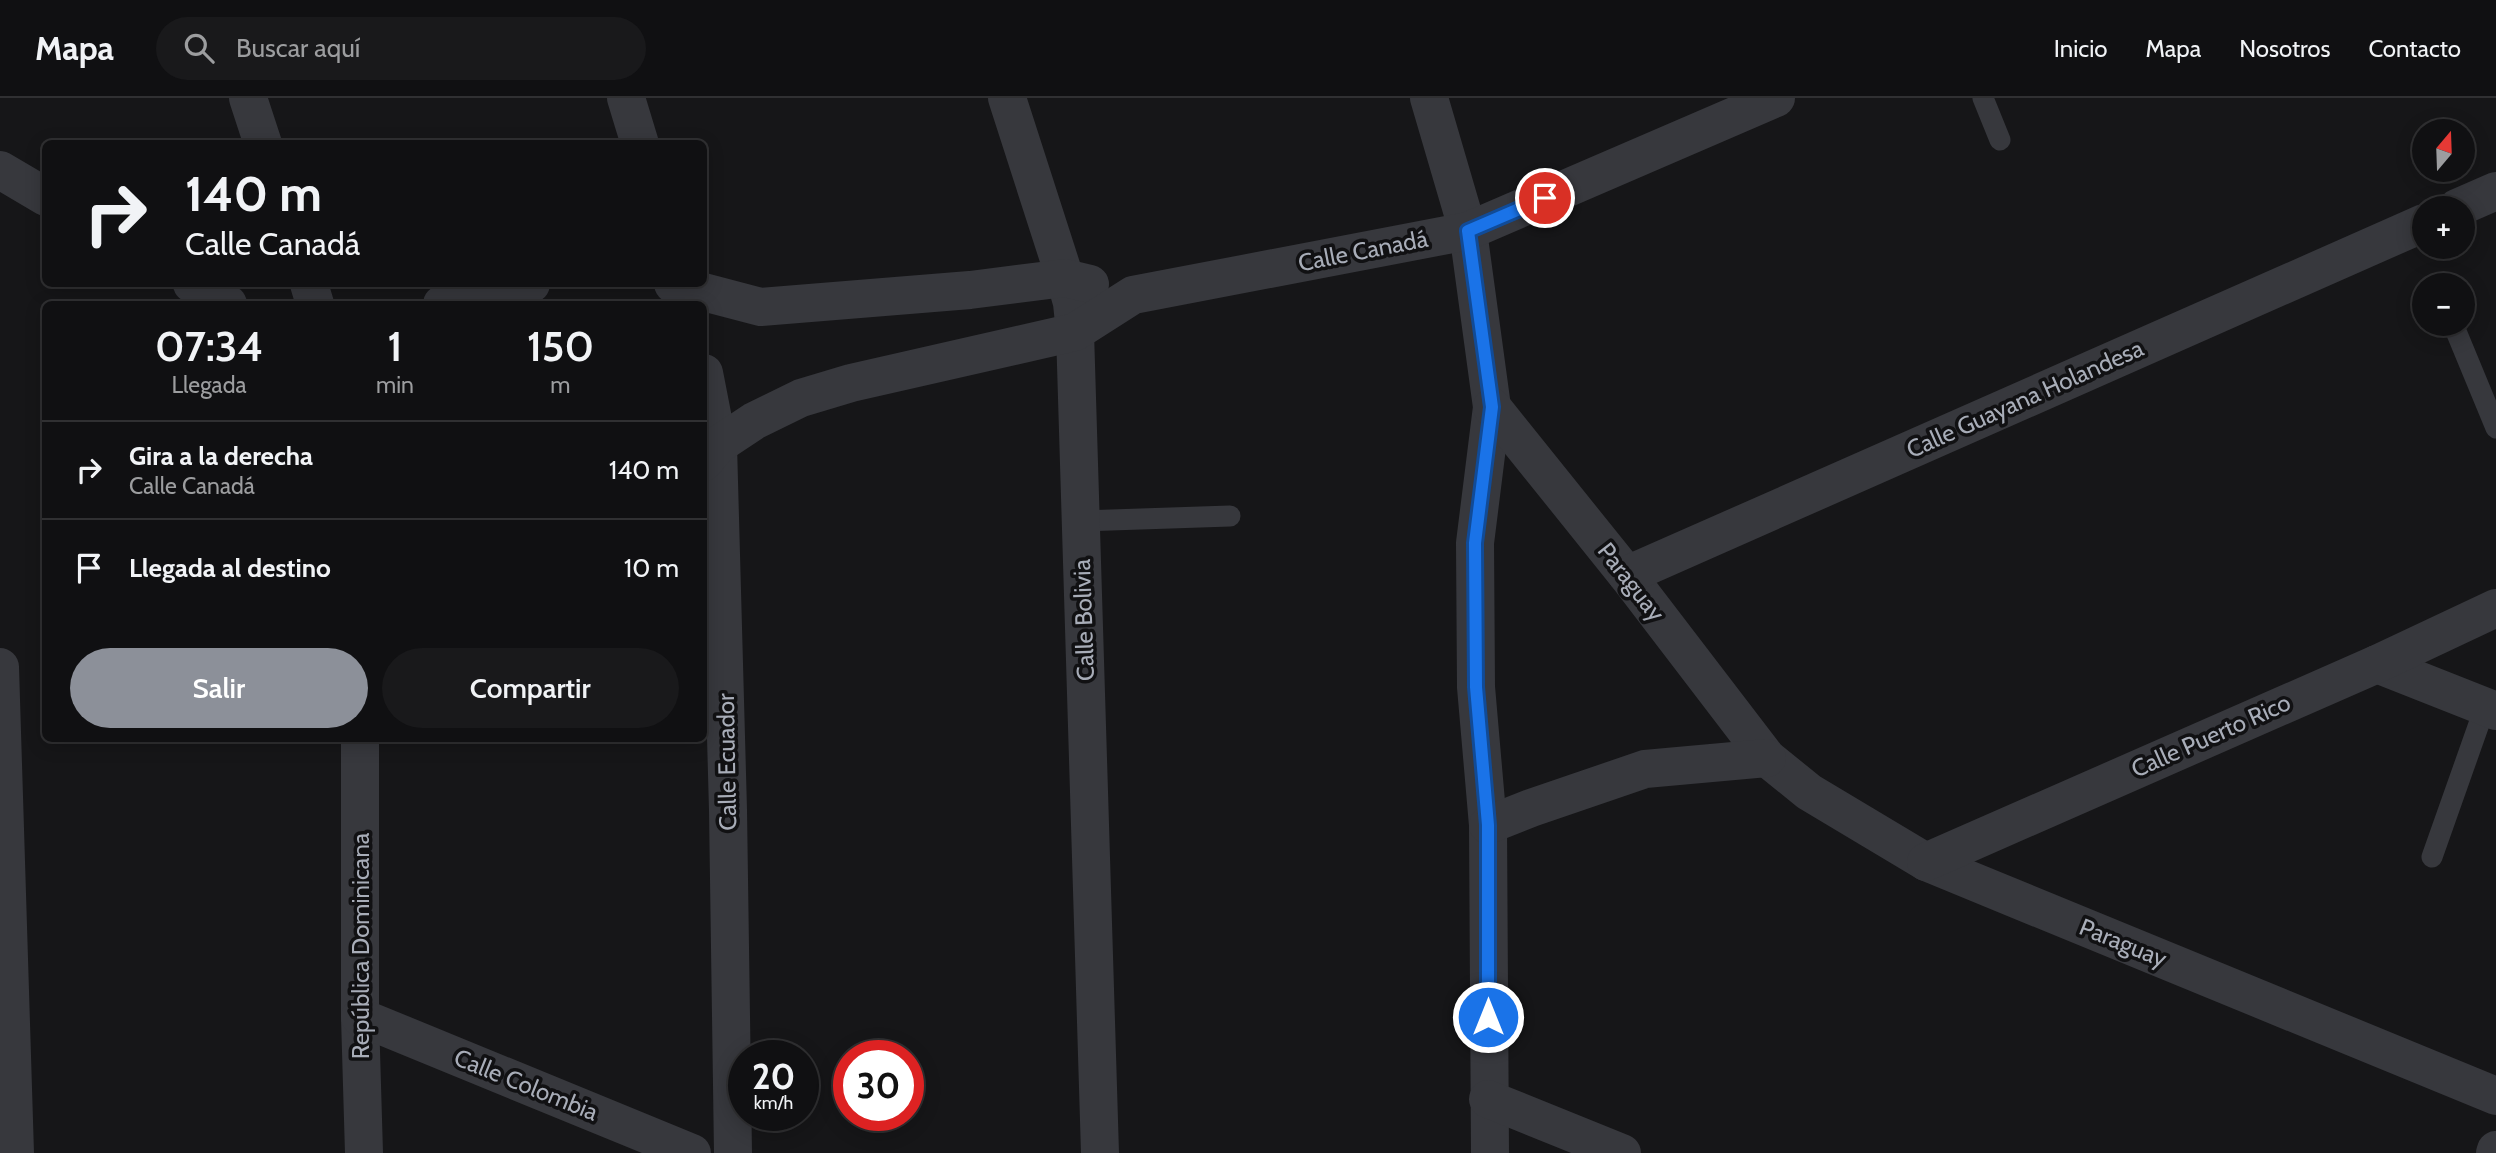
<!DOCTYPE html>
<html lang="es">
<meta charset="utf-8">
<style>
:root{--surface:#101012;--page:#19191b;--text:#f1f3f6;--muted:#9c9d9f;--line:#303032;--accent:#8c9099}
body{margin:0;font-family:Cabin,sans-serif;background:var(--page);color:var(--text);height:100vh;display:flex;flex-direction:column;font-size:26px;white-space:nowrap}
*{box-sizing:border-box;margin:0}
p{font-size:23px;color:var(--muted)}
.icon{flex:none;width:38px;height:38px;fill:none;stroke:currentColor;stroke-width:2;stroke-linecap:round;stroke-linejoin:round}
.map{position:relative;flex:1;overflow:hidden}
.details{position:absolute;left:42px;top:203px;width:665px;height:441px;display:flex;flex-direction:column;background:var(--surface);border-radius:10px;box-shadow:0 4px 18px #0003,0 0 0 2px var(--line)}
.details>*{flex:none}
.banner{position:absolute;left:42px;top:42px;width:665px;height:147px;border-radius:10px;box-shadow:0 4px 18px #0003,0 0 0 2px var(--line);background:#101012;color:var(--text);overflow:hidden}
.needle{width:46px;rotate:19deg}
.fabs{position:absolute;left:2412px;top:21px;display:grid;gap:14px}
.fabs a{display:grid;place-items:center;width:63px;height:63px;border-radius:50%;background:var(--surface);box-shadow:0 4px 18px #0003,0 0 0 2px var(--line);font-size:35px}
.speed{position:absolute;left:728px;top:942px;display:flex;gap:14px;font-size:35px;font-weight:700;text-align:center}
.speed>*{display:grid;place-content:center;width:91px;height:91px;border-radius:50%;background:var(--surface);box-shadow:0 4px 18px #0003,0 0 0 2px var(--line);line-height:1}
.speed small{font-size:18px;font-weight:400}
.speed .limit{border:10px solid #d22;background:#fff;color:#111}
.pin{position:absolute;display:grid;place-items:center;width:60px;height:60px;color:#fff;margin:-30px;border:4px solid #fff;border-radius:50%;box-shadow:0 2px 7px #0007}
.me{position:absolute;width:77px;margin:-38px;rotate:0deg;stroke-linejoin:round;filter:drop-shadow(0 0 5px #0008)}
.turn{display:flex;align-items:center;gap:24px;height:147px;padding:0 28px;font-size:32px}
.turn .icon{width:91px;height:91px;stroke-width:2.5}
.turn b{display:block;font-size:49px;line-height:60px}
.eta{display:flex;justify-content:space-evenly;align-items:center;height:119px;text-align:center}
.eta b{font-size:42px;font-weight:600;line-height:49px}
.button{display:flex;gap:14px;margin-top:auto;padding:14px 28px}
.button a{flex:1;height:80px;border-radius:42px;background:var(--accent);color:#fff;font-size:28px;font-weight:600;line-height:80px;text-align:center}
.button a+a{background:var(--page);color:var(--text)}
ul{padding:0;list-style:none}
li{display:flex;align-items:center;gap:21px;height:98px;padding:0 28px;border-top:2px solid var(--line)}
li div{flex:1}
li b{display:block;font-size:26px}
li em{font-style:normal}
header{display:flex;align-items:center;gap:42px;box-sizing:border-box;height:98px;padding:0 35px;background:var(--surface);border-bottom:2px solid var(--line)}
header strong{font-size:33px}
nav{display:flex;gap:38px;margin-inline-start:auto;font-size:24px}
.search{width:490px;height:63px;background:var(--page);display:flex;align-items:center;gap:18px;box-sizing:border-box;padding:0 24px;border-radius:38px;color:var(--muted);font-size:26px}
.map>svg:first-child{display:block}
</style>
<header>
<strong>Mapa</strong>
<div class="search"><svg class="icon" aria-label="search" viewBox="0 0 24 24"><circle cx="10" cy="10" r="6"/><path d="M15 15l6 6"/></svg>Buscar aquí</div>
<nav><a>Inicio</a><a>Mapa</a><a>Nosotros</a><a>Contacto</a></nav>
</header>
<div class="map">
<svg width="2496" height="1055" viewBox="0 0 2496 1055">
<rect width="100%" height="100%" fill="#161618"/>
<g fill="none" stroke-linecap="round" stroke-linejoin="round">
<!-- lane -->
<g stroke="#37383d" stroke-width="21">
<path d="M1983 0 2000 42"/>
<path d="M2453 226 2496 330"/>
<path d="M1081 423 1230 418"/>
<path d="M2432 759 2485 609"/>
</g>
<!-- street -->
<g stroke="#37383d" stroke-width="38">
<path d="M248 0 263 46"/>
<path d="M626 0 640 46"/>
<path d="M1007 0 1065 180 1072 205 1075 234 1100 1055"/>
<path d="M1429 0 1468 133 1492 309 1475 445 1476 589 1488 727 1490 1055"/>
<path d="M0 72 46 99"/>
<path d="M2457 110 2496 93"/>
<path d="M192 186 228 206"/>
<path d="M309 186 315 206"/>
<path d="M673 186 761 209 970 192 1065 180 1090 186"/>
<path d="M442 206 531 186"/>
<path d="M704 275 718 347 728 712 733 1055"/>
<path d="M1492 309 1627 477 1767 660 1809 694 1926 764 2496 998"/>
<path d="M704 364 718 347 754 323 801 300 851 285 1075 234 1133 197 1468 133 1776 0"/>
<path d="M1627 477 2424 125"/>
<path d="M2377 566 2496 613"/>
<path d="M0 569 15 1055"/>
<path d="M360 640V919L364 1055"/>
<path d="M1488 727 1531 710 1645 671 1767 660"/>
<path d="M1926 764 2377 566 2496 510"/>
<path d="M360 919 692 1055"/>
<path d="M1488 1001 1622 1055"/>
<path d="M2495 1055 2496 1052"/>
</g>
</g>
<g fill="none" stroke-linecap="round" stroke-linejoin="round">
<defs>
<path id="route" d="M1488 919V727L1476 589 1475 445 1492 309 1468 133 1545 100"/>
</defs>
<!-- route casing -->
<use href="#route" stroke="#114b97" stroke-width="18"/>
<!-- route -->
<use href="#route" stroke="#1a73e8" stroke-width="12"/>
</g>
<g text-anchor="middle" stroke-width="7" stroke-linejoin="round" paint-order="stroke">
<!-- street labels -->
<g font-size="24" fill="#a8adb8" stroke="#111113">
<text transform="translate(1363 153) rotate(-11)" y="8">Calle Canadá</text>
<text transform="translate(2025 301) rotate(-24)" y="8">Calle Guayana Holandesa</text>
<text transform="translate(1631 484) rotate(52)" y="8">Paraguay</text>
<text transform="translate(1084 522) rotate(-92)" y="8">Calle Bolivia</text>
<text transform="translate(2211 638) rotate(-24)" y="8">Calle Puerto Rico</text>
<text transform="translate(727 664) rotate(-91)" y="8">Calle Ecuador</text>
<text transform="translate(2123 845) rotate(22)" y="8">Paraguay</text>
<text transform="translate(361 848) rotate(-90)" y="8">República Dominicana</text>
<text transform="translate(526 987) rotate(22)" y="8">Calle Colombia</text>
</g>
</g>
</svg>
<div class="fabs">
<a><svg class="needle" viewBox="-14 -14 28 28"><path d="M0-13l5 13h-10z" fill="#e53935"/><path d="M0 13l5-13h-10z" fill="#9c9d9f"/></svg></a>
<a>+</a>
<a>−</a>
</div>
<div class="speed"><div>20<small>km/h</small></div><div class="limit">30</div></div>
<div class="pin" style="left:1545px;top:100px;background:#d93025"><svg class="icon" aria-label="arrive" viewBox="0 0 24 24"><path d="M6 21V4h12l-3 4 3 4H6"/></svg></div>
<svg class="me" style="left:1488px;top:919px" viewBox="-20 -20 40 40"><circle r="17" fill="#1a73e8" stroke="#fff" stroke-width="3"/><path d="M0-11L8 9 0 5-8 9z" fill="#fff"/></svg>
<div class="banner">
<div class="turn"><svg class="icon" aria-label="right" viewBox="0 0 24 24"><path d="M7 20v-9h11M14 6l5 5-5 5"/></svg><div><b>140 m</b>Calle Canadá</div></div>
</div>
<section class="details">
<div class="eta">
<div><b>07:34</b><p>Llegada</p></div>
<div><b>1</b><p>min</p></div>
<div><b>150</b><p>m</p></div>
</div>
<ul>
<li><svg class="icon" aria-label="right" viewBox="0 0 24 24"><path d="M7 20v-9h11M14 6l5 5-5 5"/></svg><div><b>Gira a la derecha</b><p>Calle Canadá</p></div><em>140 m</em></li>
<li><svg class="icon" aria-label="arrive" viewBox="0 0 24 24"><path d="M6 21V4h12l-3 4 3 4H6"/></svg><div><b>Llegada al destino</b></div><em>10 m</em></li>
</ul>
<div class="button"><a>Salir</a><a>Compartir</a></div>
</section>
</div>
